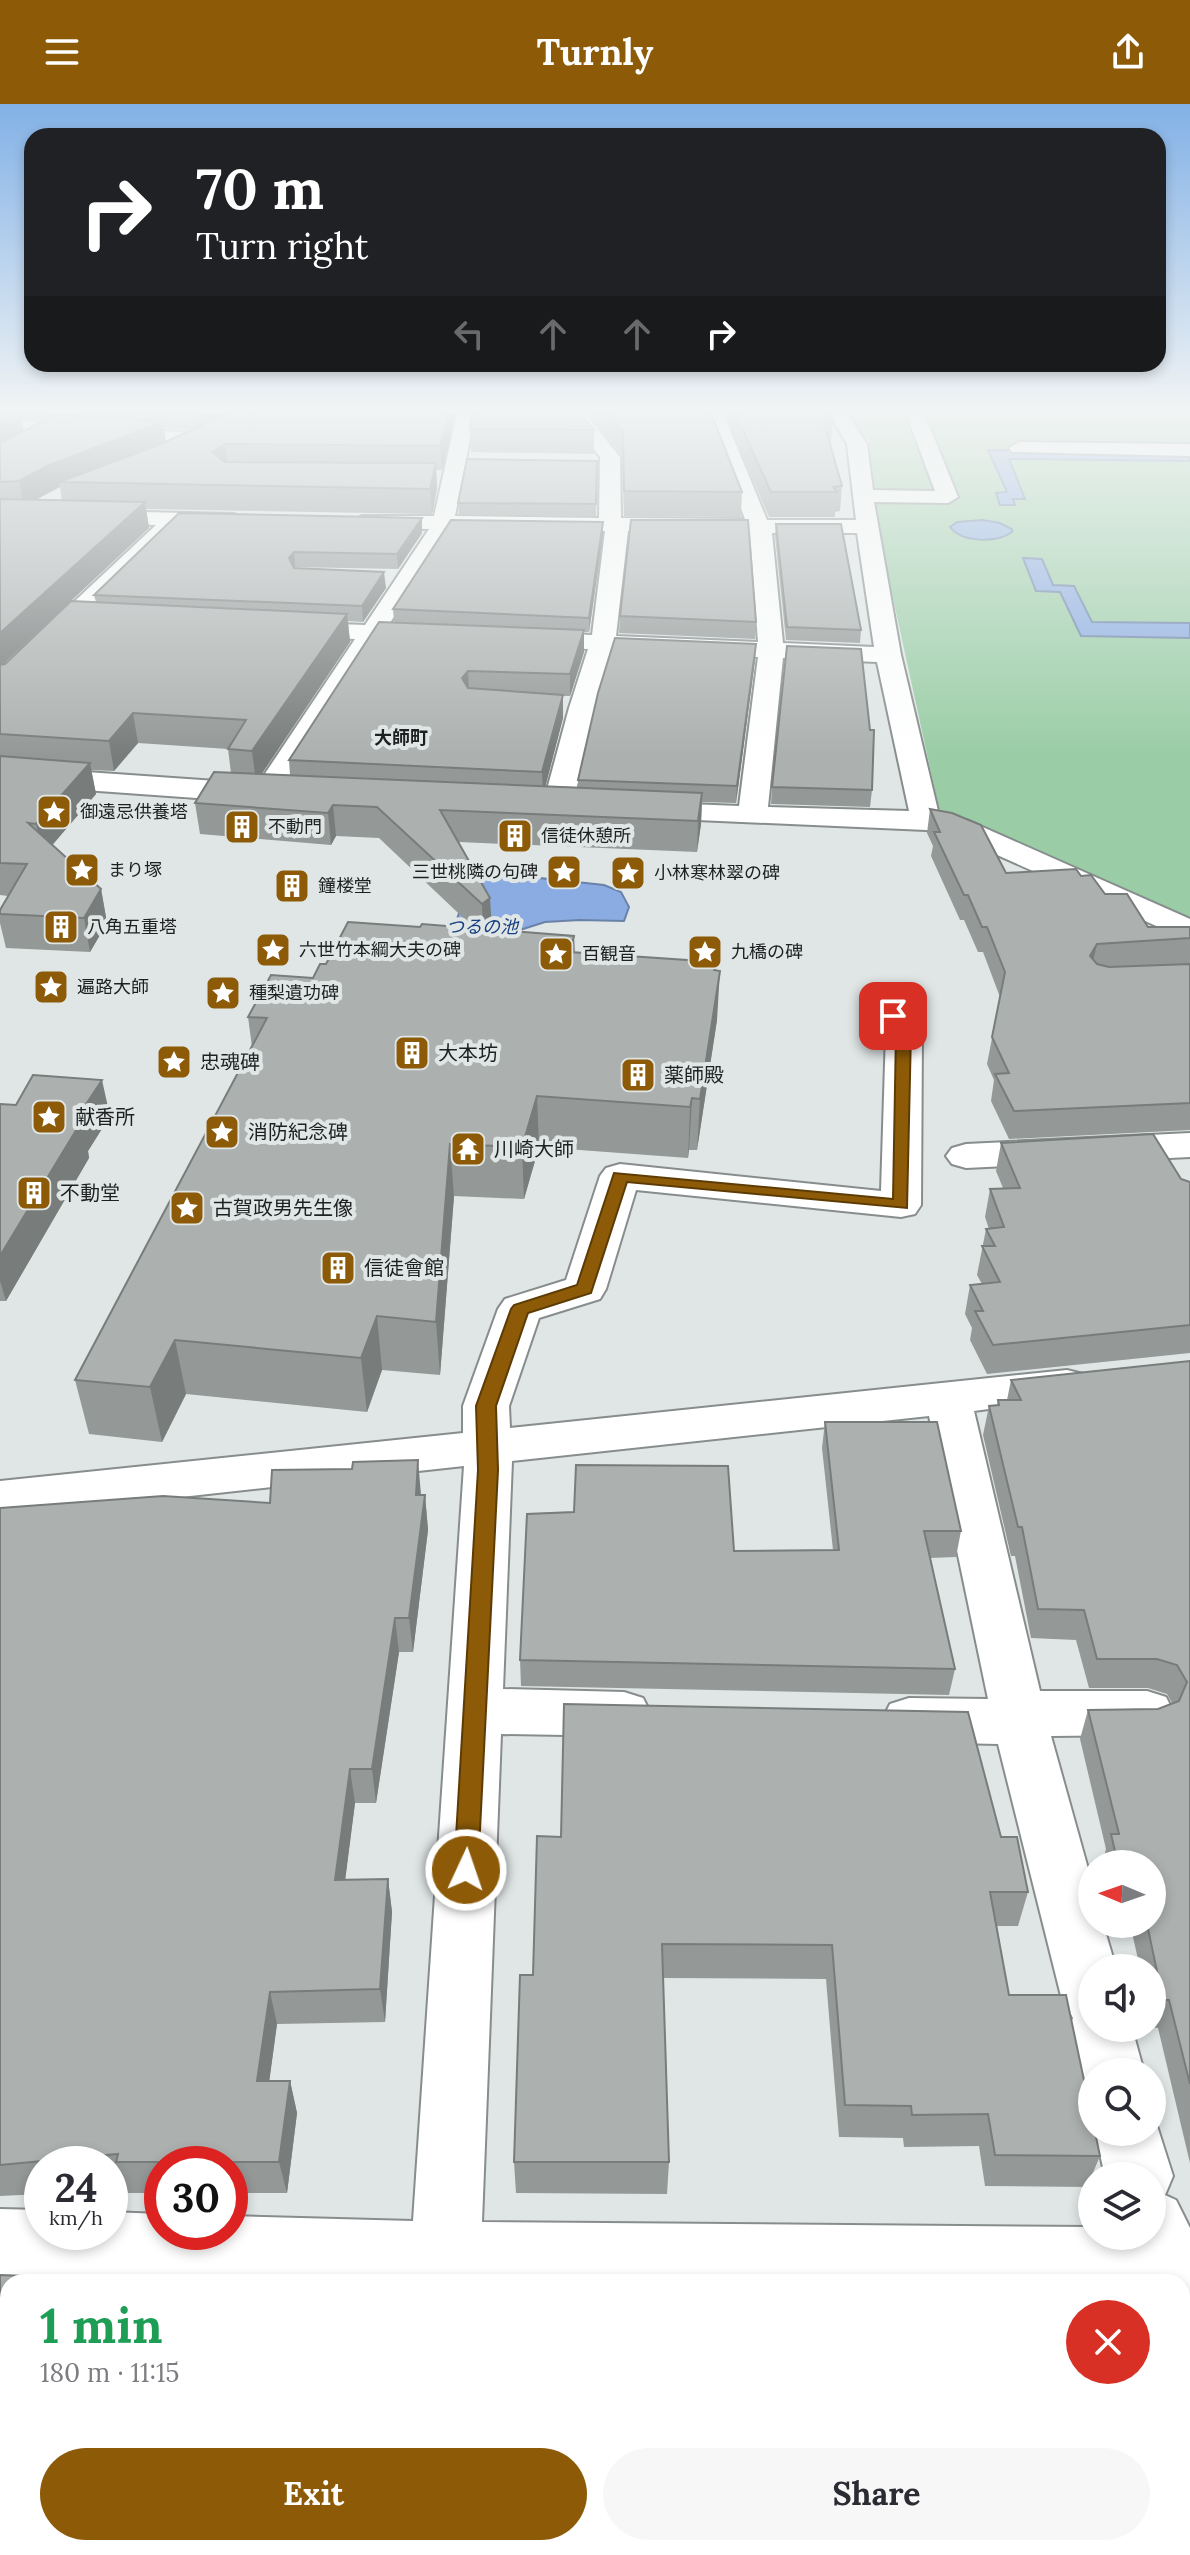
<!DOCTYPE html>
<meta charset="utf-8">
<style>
:root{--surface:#fff;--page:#f7f7f7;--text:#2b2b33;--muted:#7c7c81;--accent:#8d5b07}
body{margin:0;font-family:Lora,"Noto Sans JP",serif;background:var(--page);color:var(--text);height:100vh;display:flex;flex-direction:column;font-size:30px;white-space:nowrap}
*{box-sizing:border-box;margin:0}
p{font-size:26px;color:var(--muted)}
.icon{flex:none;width:44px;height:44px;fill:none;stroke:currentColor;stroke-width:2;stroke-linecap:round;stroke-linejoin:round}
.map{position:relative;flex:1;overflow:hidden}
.panel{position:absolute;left:0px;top:2170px;width:1190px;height:282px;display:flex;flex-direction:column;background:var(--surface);border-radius:24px 24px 0 0;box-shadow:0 4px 12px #0003}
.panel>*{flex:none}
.top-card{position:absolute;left:24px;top:24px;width:1142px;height:244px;border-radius:24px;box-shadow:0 4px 12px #0003;background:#202124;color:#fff;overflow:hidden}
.needle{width:52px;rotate:272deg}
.fabs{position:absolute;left:1078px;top:1746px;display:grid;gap:16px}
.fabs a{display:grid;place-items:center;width:88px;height:88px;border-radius:50%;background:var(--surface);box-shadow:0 4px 12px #0003;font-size:40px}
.speed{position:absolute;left:24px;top:2042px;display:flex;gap:16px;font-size:40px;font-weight:700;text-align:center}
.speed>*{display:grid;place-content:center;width:104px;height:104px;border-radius:50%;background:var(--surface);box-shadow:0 4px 12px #0003;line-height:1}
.speed small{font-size:20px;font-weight:400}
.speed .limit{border:12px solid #d22;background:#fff;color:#111}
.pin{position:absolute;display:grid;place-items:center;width:68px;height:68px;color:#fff;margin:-34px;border-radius:16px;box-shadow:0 4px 12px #0006}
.me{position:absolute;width:88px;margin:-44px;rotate:3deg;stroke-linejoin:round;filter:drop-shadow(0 0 6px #0008)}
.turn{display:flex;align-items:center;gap:28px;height:168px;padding:0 40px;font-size:36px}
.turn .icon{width:104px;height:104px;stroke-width:2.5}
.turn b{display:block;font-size:56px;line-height:68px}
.lanes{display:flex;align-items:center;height:76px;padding:0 40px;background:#0003;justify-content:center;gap:40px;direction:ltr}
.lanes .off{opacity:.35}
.round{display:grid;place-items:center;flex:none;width:84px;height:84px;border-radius:42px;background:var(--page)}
.head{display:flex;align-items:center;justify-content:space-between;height:136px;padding:0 40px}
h1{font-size:48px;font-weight:800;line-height:60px;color:#1e9e55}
.primary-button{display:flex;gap:16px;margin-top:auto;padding:16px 40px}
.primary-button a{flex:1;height:92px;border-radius:48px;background:var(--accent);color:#fff;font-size:32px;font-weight:800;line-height:92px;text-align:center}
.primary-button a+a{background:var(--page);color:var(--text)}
header{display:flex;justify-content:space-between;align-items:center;height:104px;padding:0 40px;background:var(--accent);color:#fff;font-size:36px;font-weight:800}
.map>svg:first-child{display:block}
</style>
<header><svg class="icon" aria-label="menu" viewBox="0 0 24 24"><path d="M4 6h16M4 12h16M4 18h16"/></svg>Turnly<svg class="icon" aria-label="share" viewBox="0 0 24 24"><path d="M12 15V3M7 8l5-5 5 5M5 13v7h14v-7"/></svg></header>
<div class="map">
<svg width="1190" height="2451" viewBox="0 0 1190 2451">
<rect width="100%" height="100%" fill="#e0e6e6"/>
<!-- green -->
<path fill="#9acda6" d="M849 309H1190V817L939 705 879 430 869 337Z"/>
<!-- water -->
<g fill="#8aace2" stroke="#6a82a8" stroke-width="2">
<path d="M988 346 1190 348V357L1009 355 1025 395H1013L1015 401H1000L996 389 1007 388Z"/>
<path d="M983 416 1000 419 1012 425V428C997 439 962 439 950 423L957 418Z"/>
<path d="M1023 454 1042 455 1053 481 1074 482 1092 518 1190 519V534L1081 532 1060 488 1036 487Z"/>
<path d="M493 769 604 781 621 788 629 803 624 817 580 816 545 818 520 826 507 837 447 846 470 775Z"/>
</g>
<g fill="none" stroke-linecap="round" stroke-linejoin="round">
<defs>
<g id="minor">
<path d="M457 309H475L455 412 599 414 600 353 566 309H585L620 353 621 414 745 415 705 309H723L767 416H856L847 340 829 309H847L867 340 873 386 935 387 906 309H924L958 393 948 399 874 398 901 551 939 711 969 717 1190 815V837L950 730 926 726 630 713 625 707 630 701 640 698 739 702 758 553 613 546 595 604 572 704 567 710 557 713 547 710 542 704 569 604 588 545 523 542 514 540 511 535 514 530 523 528 592 531 605 427 450 425 388 522 439 526 442 531 439 536H379L276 696 266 699 0 680V662L258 680 355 535 287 532 278 530 275 525 278 520 287 518 365 521 429 425 362 424 351 418 362 412H434ZM628 427 750 428 758 538 616 532ZM772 429H857L874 543 783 539ZM783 554 877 558 909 707 768 703Z"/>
<path d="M0 315 205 330 215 336 205 342 0 327Z"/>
<path d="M1019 338 1190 340V352L1012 348 1009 344Z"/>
<path d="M0 405 234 410 245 416 234 422 180 421 9 587 0 589V567L156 421 0 417Z"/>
<path d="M888 891 900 894 922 928 921 1101 915 1110 901 1113 636 1086 606 1185 600 1195 539 1214 509 1302 510 1324 1067 1266 1083 1270 1090 1281 1083 1292 974 1307 1040 1587H1147L1166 1593 1174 1609 1166 1625 1147 1631 1051 1632 1092 1779V1820H1103L1116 1864H1092V1924H1132L1144 1968H1092V1991L1089 1990C1080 1969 1063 1935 1073 1914L1061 1892 998 1640 909 1638 890 1632 882 1616 890 1600 909 1594 988 1595 929 1312 512 1357 503 1585 624 1588 643 1594 651 1610 643 1626 624 1632 501 1630 482 2118 1092 2123V2132H1152V2072H1105L1095 2028H1152V2006L1173 2072 1165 2091 1176 2096 1190 2124V2302L1182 2298V2178H109L0 2175V2105L42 2106V2128H110V2108L162 2110V2128H230V2112L413 2117 464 1362 0 1413V1377L463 1329V1302L498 1205 505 1195 566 1176 600 1072 606 1064 620 1060 881 1087 886 928 871 901 876 894Z"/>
<path d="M1190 1029V1053L966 1064 952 1060 946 1052 952 1044 966 1040Z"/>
<path d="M388 2444H466L465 2451H387Z"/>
</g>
</defs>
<!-- minor casing -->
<use href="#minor" stroke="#878d8d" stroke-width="4"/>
<!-- minor -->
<use href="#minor" fill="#fff" fill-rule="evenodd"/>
</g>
<!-- wall -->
<g fill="#949897" fill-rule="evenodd">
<path d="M0 309H456L442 366H436L437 384 432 410 146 405 149 424 3 560 96 498 94 491 422 414V429L398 465 295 463 386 484 363 518 348 517 350 538 262 670 290 671 289 656 394 518 393 505 603 418V431L589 528H584V548L570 592H563V614L545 682 578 683V676L755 556 736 699 702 698 701 720 697 748 459 738 492 826 574 832 575 848 716 858 717 916 697 1046H689L688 1054 539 1043 524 1095 454 1092 440 1271 382 1266 367 1308 186 1290 162 1338 89 1330 75 1276 252 943 248 913 313 874 326 860 420 823 474 824 379 734 336 732 331 741 200 730 195 699 231 669 228 645 138 639 114 667 91 666 96 690 52 741 101 785 107 819 90 848 6 844 0 819V806L8 792 0 791ZM21 314 45 316 24 327ZM164 324 191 326 166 337ZM60 383 62 396H35L54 385Z"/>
<path d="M587 309H711L742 388 741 413 624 412 622 351Z"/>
<path d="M724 309H829L833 316 831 339H830L842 382 840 407 835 408V413H769Z"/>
<path d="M470 325 594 326V350L471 348Z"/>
<path d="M597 357 596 412 459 411 458 399Z"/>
<path d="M776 420 861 526 860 539 786 536 775 432Z"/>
<path d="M620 512 756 518 755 535 619 529Z"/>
<path d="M870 626 872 686 870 703 771 700 772 683Z"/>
<path d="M930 705 1006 769 1081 772 1148 823H1190V1026L1009 1035 991 997 994 976 987 960 1000 893 983 848H978L964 816H960L931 752 933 742 927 729Z"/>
<path d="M0 1000 110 1012 88 1047 89 1054 6 1197H0Z"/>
<path d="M1001 1039 1190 1078V1249L987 1270 970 1236 972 1224 965 1210 970 1181 982 1180 977 1171 986 1125H989L985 1113 990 1085 1003 1084 996 1067Z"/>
<path d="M1190 1257V2059L1158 1924 1152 1923V1864H1140L1130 1820H1152V1760H1102L1106 1745 1080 1635 1088 1606 1158 1605 1172 1599 1167 1590 1148 1584H1089L1076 1536 1031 1534 1015 1452H1011L983 1331 989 1302H997L998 1296H1007L1011 1276Z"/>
<path d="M825 1318 961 1427 956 1453 930 1454 955 1565 949 1591 521 1582 520 1556 734 1447 833 1446 822 1344Z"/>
<path d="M425 1391 428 1426 413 1548H399L376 1699H355L345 1775H388L392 1808 385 1918 277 1920 269 1977H290L297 2009 287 2089H230V2060H162V2089H128L125 2081 110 2083V2060H42V2090L0 2092V1404L270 1399Z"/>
<path d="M1001 1733 1028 1788 1018 1822H997L1009 1891 1100 2052 1087 2083 985 2082 979 2042 904 2043 903 2034 839 2033 826 1875 663 1874 669 2058 667 2090 516 2089 514 2058 533 1871Z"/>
</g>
<!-- shaded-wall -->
<g fill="#787c7b">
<path d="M20 309 25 331 0 346V319Z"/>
<path d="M198 309H243L200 327Z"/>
<path d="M449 309H456L442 366 440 342Z"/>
<path d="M163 318 166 341 59 378 60 383 24 402 19 377 49 361Z"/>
<path d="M225 340 228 364 212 348Z"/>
<path d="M436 359 437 384 432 410 430 385Z"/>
<path d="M145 398 149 424 0 563V529Z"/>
<path d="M422 414V429L398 465 397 450Z"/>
<path d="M603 418V431L589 528V514Z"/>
<path d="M294 448 295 463 290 469 289 454Z"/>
<path d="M384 468 386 484 363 518 362 502Z"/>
<path d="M347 510 350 538 256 678 252 647Z"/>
<path d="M584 526V548L570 592V570Z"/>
<path d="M756 540 755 556 736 699 737 682Z"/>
<path d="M468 567 469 589 462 574Z"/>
<path d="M563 591V614L543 692 542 668Z"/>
<path d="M133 609 138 639 114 667 109 637Z"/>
<path d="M90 659 96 690 43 752 36 720Z"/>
<path d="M702 689 701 720 697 748 698 717Z"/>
<path d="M333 701 336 732 331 741 328 709Z"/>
<path d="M101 785 107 819 90 848 84 814Z"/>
<path d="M490 794 492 827 483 833 482 800Z"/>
<path d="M574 832 575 881 570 848Z"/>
<path d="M1097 840 1091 866 1090 852Z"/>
<path d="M720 867 717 916 697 1046 700 995Z"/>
<path d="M102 976 110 1012 88 1047 89 1054 6 1197 0 1177V1152L75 1017Z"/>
<path d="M537 992 539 1043 524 1095 522 1043Z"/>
<path d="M692 994 689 1046 688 1054 690 1003Z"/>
<path d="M450 1040 454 1092 440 1271 436 1218Z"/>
<path d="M377 1212 382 1266 367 1308 361 1254Z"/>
<path d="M175 1236 186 1290 162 1338 150 1283Z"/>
<path d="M418 1356 421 1391H416Z"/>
<path d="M425 1391 428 1426 413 1548 409 1514Z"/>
<path d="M395 1514 399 1548 376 1699 372 1665Z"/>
<path d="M350 1665 355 1699 341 1809 335 1776Z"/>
<path d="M388 1775 392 1808 385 1918 380 1885Z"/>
<path d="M270 1888 277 1920 265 2009 257 1977Z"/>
<path d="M290 1977 297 2009 287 2089 279 2058Z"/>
<path d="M335 2444H340L342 2451H335Z"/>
</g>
<!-- building -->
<g fill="#acb1b0" stroke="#787c7b" stroke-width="2">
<path d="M0 309H19L0 319Z"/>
<path d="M229 309H449L440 342 225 340 212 348 225 358 436 359 430 385 59 378 161 340Z"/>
<path d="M472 309H580L594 326 470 325Z"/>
<path d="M607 309H711L742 388 624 387 623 328Z"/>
<path d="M735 309H829L833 316H823L842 382 833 383 837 388H771Z"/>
<path d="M55 311 163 318 49 361 19 377 0 378V339Z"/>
<path d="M467 355 597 357 596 400 458 399Z"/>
<path d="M0 395 145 398 0 529Z"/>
<path d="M179 409 422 414 397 450 294 448 289 454 294 464 384 468 362 502 94 491Z"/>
<path d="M451 416 603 418 589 514 393 505Z"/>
<path d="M631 416H748L756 518 620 512Z"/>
<path d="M776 420H841L861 526 787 523Z"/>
<path d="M71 497 347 510 252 647 228 645 246 616 133 609 109 637 0 630V561L5 560Z"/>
<path d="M379 518 584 526 570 570 468 567 462 574 468 584 563 591 542 668 289 656Z"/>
<path d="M615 534 756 540 737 682 578 676 598 589Z"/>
<path d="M787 542 861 545 870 626H874L872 686 772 683Z"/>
<path d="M0 652 90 659 36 720 28 719 101 785 84 814 0 810V806L27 760 0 759Z"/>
<path d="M214 668 702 689 698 717 440 706 490 794 482 800 377 703 333 701 328 709 195 699Z"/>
<path d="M930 705 952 709 981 721 1006 769 1076 765 1081 772 1091 771 1105 790H1127L1148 823H1190V834L1097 840 1090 852 1097 860 1109 863 1190 860V999L1014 1007 995 970 1009 969 992 933 1005 868 987 823H982L968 791H964L934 728H940Z"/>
<path d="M348 818 420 823 422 820 574 832 570 848 716 858 714 866 720 867 700 995 692 994 690 1003 537 992 522 1043 450 1040 436 1218 377 1212 361 1254 175 1236 150 1283 75 1276 267 914 248 913 271 871 313 874 320 860H326Z"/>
<path d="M33 971 102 976 75 1017 81 1018 0 1152V1000L16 1001Z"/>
<path d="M1153 1030 1181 1075 1190 1078V1221L993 1241 975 1207H983L970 1181 1000 1178 982 1142H995L986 1125 1004 1123 990 1085 1020 1084 1001 1039Z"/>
<path d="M1190 1257V1980L1169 1896H1163L1147 1820H1152V1760H1118L1111 1730H1119L1088 1606 1158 1605 1179 1597 1187 1578 1177 1561 1157 1555H1097L1084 1506 1038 1505 1022 1423H1018L989 1302 999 1301 998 1296H1021L1011 1276Z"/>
<path d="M825 1318H937L961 1427H924L955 1565 520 1556 527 1410 574 1408 576 1361 728 1362 734 1447 839 1446Z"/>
<path d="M418 1356 416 1391H425L409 1514H395L372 1665H350L335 1776 388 1775 380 1885 270 1888 257 1977H290L279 2058H116L118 2050 0 2061V1404L163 1392 270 1399 272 1366 352 1365 353 1358Z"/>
<path d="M564 1600 968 1608 1001 1733H1017L1028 1788H990L1009 1891H1066L1092 2014V2028H1095L1100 2052 995 2051 988 2010 912 2011 911 2002 845 2001 832 1841 662 1840 669 2058H514L520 1871H533L537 1732 561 1733Z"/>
<path d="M0 2171 52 2173 51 2178H8L7 2355H8V2444H335V2451H0Z"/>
<path d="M262 2175H337L340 2178H261Z"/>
<rect x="479" y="2444" width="239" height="7"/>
<path d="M921 2444H1165L1166 2451H830Z"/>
</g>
<!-- sky -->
<linearGradient id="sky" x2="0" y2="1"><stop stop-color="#82b1e6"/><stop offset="0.47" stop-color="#f1f4f4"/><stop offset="1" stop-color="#f1f4f4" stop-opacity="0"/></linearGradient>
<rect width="1190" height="652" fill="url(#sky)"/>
<!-- route -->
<path fill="#8d5b07" stroke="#5c3b05" stroke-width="2" d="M893 908 898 909 911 928 907 1104 627 1078 591 1189 528 1209 496 1302 498 1366 478 1766 475 1774 466 1777 457 1774 454 1766 478 1366 476 1302 511 1205 514 1201 577 1181 614 1069 893 1095 896 928 886 912Z"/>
<!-- icons -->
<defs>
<symbol id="sight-square" viewBox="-11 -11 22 22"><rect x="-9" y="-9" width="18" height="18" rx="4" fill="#8d5b07" stroke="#e0e6e6"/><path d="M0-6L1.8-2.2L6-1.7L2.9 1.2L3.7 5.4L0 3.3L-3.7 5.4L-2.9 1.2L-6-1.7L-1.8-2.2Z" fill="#fff"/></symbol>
<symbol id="building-square" viewBox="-11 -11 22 22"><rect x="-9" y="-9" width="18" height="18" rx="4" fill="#8d5b07" stroke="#e0e6e6"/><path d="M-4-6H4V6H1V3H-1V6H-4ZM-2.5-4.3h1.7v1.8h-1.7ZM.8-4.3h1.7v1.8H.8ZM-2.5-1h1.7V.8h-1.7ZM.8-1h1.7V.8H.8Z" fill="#fff"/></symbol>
<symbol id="temple-square" viewBox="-11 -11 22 22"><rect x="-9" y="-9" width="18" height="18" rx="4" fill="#8d5b07" stroke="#e0e6e6"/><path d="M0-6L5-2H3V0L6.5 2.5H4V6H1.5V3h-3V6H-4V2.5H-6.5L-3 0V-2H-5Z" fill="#fff"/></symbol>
</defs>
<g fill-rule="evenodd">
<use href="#sight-square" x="34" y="688" width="40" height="40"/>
<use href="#building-square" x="222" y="703" width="40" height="40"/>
<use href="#building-square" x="495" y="712" width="40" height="40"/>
<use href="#sight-square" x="62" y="746" width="40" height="40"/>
<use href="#sight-square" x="544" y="748" width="40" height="40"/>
<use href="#sight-square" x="608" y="749" width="40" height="40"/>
<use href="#building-square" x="272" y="762" width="40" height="40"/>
<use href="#building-square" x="41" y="803" width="40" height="40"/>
<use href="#sight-square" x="253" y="826" width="40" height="40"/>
<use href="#sight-square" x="685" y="828" width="40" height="40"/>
<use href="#sight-square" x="536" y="830" width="40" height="40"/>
<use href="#sight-square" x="31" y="863" width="40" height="40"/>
<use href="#sight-square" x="203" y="869" width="40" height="40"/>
<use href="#building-square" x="392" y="929" width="40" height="40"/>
<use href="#sight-square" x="154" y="938" width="40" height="40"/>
<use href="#building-square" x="618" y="951" width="40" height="40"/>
<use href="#sight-square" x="29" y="993" width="40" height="40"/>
<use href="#sight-square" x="202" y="1008" width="40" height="40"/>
<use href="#temple-square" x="448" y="1025" width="40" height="40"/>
<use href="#building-square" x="14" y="1069" width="40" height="40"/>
<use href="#sight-square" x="167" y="1084" width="40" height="40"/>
<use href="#building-square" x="318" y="1144" width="40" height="40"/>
</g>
<g text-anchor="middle" stroke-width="8" stroke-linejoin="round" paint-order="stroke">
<!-- far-neighbourhood labels -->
<g font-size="18" font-weight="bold" fill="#1e2020" stroke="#e0e6e6">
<text x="401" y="640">大師町</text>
</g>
<!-- far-poi labels -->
<g font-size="18" fill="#1e2020" stroke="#e0e6e6" text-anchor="start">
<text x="80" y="714">御遠忌供養塔</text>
<text x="268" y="729">不動門</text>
<text x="541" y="738">信徒休憩所</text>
<text x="108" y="772">まり塚</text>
<text x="538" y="774" text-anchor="end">三世桃隣の句碑</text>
<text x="654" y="775">小林寒林翠の碑</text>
<text x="318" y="788">鐘楼堂</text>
<text x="87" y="829">八角五重塔</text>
<text x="299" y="852">六世竹本綱大夫の碑</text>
<text x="731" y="854">九橋の碑</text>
<text x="582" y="856">百観音</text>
<text x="77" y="889">遍路大師</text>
<text x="249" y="895">種梨遺功碑</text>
</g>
<!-- far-water labels -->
<g font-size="18" font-style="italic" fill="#173f7f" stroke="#e0e6e6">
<text x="482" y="829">つるの池</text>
</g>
<!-- poi labels -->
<g font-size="20" fill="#1e2020" stroke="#e0e6e6" text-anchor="start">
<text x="438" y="956">大本坊</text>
<text x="200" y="965">忠魂碑</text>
<text x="664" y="978">薬師殿</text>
<text x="75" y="1020">献香所</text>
<text x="248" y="1035">消防紀念碑</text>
<text x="494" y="1052">川崎大師</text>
<text x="60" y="1096">不動堂</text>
<text x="213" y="1111">古賀政男先生像</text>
<text x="364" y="1171">信徒會館</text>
</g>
</g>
</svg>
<div class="fabs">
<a><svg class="needle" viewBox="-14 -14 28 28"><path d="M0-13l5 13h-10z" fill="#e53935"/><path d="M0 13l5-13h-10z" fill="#7c7c81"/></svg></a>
<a><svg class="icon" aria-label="sound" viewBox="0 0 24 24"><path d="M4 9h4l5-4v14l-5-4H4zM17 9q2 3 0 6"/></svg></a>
<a><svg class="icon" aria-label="search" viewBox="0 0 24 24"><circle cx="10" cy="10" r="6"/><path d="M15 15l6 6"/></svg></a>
<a><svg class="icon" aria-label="layers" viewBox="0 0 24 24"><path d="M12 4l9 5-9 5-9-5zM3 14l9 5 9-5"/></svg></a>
</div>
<div class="speed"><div>24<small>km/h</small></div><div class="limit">30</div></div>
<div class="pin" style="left:893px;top:912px;background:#d93025"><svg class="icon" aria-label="arrive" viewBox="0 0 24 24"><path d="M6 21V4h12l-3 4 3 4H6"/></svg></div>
<svg class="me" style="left:466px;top:1766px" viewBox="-20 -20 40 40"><circle r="17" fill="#8d5b07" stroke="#fff" stroke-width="3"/><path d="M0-11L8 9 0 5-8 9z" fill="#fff"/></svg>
<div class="top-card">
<div class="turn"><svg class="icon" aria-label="right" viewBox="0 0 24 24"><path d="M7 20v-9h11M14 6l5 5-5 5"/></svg><div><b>70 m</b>Turn right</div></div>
<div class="lanes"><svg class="icon off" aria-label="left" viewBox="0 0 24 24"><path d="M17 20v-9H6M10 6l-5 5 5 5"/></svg><svg class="icon off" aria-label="ahead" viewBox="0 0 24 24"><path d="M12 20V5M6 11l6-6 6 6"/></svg><svg class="icon off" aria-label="ahead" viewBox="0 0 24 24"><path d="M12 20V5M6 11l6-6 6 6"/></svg><svg class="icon" aria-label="right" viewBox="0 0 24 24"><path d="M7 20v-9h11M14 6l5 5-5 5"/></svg></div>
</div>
<section class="panel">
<div class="head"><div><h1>1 min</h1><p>180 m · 11:15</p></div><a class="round" style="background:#d93025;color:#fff"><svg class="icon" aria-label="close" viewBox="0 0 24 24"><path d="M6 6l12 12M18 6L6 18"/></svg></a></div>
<div class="primary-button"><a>Exit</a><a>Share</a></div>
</section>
</div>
